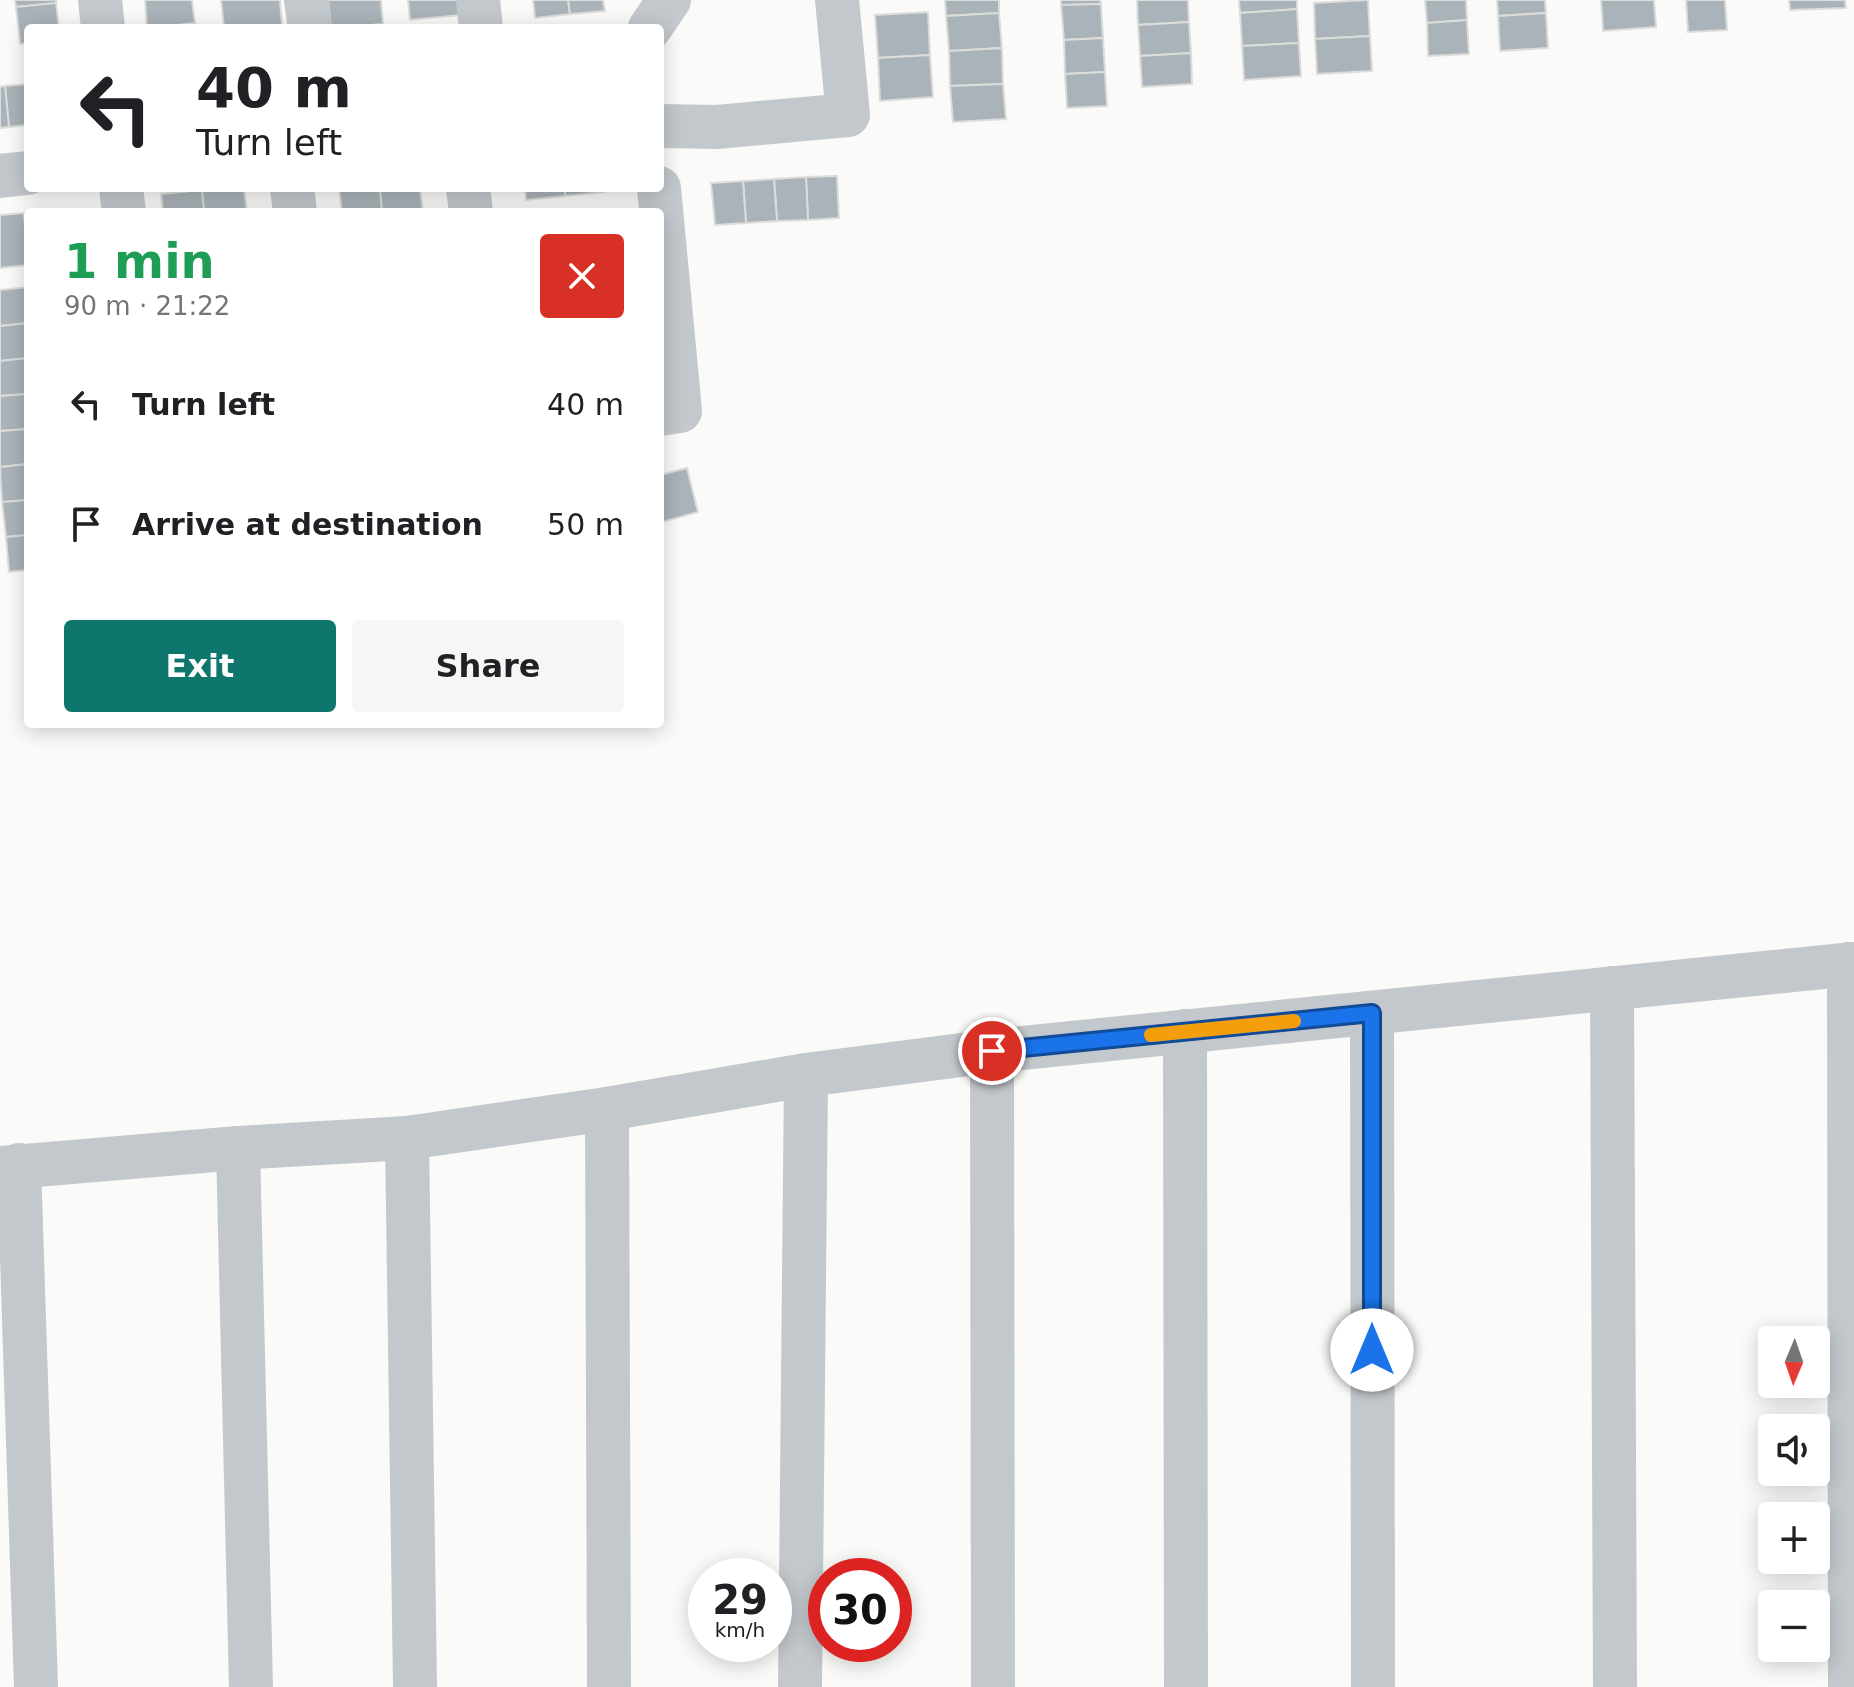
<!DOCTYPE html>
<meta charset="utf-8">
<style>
:root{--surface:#fff;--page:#f6f6f6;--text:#202124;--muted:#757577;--accent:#0f766e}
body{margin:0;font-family:"DejaVu Sans",sans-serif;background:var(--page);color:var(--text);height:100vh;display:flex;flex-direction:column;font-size:30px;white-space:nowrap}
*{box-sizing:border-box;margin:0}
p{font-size:26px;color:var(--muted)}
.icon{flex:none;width:44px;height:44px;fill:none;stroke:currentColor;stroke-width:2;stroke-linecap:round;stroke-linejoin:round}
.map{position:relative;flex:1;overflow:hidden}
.details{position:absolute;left:24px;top:208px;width:640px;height:520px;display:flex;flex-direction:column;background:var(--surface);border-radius:8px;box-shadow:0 4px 20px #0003}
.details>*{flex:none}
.guide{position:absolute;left:24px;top:24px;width:640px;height:168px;border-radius:8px;box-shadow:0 4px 20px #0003;background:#fff;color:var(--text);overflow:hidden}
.needle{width:52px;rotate:182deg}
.controls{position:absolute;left:1758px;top:1326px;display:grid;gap:16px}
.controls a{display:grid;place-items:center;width:72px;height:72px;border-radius:8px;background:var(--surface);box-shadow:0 4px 20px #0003;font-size:40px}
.speed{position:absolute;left:688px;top:1558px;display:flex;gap:16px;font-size:40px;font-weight:700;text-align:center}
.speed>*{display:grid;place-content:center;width:104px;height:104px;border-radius:50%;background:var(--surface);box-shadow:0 4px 20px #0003;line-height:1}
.speed small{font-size:20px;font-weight:400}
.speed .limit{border:12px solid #d22;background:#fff;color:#111}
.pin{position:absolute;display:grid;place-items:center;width:68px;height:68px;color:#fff;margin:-34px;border:4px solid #fff;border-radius:50%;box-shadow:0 2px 8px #0007}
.me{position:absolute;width:88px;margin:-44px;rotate:0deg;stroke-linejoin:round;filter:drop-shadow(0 0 6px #0008)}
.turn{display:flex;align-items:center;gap:28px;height:168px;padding:0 40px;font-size:36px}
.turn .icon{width:104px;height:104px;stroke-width:2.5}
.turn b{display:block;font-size:56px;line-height:68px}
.round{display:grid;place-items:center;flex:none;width:84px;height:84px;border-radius:8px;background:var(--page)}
.summary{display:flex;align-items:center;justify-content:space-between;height:136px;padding:0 40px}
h1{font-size:48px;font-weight:700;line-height:60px;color:#1e9e55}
.button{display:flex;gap:16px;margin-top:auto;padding:16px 40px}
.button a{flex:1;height:92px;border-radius:8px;background:var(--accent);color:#fff;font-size:32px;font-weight:700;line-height:92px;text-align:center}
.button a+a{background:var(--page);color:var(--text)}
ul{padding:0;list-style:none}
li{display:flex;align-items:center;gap:24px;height:120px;padding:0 40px}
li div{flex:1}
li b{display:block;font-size:30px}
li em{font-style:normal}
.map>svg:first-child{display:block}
</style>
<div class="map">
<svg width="1854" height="1687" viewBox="0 0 1854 1687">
<rect width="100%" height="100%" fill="#fafaf8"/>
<!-- building -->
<g fill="#aab3b9" stroke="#dcdcda" stroke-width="2">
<path d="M15 0H56V3L16 7Z"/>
<path d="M145 0H192L195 23 147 28Z"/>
<path d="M221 0H280L282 25 224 28Z"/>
<path d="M328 0H381L383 24 331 28Z"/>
<path d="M408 0H458L460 15 410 20Z"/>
<path d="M533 0H568L570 14 535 18Z"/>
<path d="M568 0H603L605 11 570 14Z"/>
<path d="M945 0H999V13L946 16Z"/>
<path d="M1061 0H1100L1101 4 1061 5Z"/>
<path d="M1137 0H1188L1189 22 1138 25Z"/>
<path d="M1239 0H1297V9L1240 13Z"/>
<path d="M1368 0 1370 36 1315 39 1314 3Z"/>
<path d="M1425 0H1466L1467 20 1427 23Z"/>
<path d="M1497 0H1545L1546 13 1498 16Z"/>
<path d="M1601 0H1654L1656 27 1603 31Z"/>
<path d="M1686 0H1725L1727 30 1688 32Z"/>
<path d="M1789 0H1845L1846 8 1790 10Z"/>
<path d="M56 3 59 28H28V43L20 44 16 7Z"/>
<path d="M1101 4 1103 38 1064 40 1061 5Z"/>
<path d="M1297 9 1299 43 1242 46 1240 13Z"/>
<path d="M928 12 930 55 878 58 875 15Z"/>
<path d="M999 13 1002 48 949 51 946 16Z"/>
<path d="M1546 13 1548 48 1500 51 1498 16Z"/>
<path d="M1467 20 1469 54 1428 56 1427 23Z"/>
<path d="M1189 22 1191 53 1140 56 1138 25Z"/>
<path d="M1370 36 1372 71 1317 74 1315 39Z"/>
<path d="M1103 38 1105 72 1065 74 1064 40Z"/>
<path d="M1299 43 1301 76 1244 80 1242 46Z"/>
<path d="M1002 48 1003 84 950 86 949 51Z"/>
<path d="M1191 53 1192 84 1142 87 1140 56Z"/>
<path d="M930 55 933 97 880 101 878 58Z"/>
<path d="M1105 72 1107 106 1067 108 1065 74Z"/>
<path d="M28 84V125L9 127 5 86Z"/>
<path d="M1003 84 1006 119 953 122 950 86Z"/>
<path d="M5 86 9 127 0 128V87Z"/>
<path d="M837 176 839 218 808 220 806 177Z"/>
<path d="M806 177 808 220 777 221 774 179Z"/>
<path d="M774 179 777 221 746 223 743 181Z"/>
<path d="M743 181 746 223 715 225 711 183Z"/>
<path d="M222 188H244L247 212H204L202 190Z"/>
<path d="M339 188H380L382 212H342Z"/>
<path d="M380 188H420L423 212H382Z"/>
<path d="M525 188H565V196L526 200Z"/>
<path d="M565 188H603L604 192 565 196Z"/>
<path d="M202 190 204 212H163L161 194Z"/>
<path d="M24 213 28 265 0 268V215Z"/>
<path d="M28 287V323L0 326V290Z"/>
<path d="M28 323V358L0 361V326Z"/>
<path d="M28 358V394L0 396V361Z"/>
<path d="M28 394V429L0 431V396Z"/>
<path d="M28 429V464L0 467V431Z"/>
<path d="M28 464V500L2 502 0 467Z"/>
<path d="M687 468 698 512 662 522 660 475Z"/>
<path d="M28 500V535L6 537 2 502Z"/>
<path d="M28 535V570L9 572 6 537Z"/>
</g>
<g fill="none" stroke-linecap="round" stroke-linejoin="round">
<!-- minor -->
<g stroke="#c3c8cc" stroke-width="44">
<path d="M100 0 103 28"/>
<path d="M306 0 310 28"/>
<path d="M478 0 481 28"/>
<path d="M650 28 669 0"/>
<path d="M660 126 717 127 848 115 837 0"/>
<path d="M0 176 28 173"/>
<path d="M121 188 124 212"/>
<path d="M292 188 295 212"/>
<path d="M468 188 471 212"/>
<path d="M659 188 680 411 660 414"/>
<path d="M1849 964 1850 1687"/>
<path d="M1612 988 1615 1687"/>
<path d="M1372 1013 1373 1687"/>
<path d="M1185 1031 1186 1687"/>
<path d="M992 1051 993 1687"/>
<path d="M607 1109 609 1687"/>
<path d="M407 1138 415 1687"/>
<path d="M238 1148 251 1687"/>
<path d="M19 1165 36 1687"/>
<path d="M0 1168 238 1148 407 1138 607 1109 806 1075 992 1051 1854 964"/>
<path d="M800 1687 806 1075"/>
</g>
</g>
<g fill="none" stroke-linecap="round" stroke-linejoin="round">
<defs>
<path id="route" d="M992 1051 1372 1013V1350"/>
</defs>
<!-- route casing -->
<use href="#route" stroke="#114b97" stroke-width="20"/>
<!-- route -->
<use href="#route" stroke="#1a73e8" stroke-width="14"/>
<!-- slow -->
<path stroke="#f59e0b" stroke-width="14" d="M1151 1035 1294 1021"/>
</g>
</svg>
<div class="controls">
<a><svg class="needle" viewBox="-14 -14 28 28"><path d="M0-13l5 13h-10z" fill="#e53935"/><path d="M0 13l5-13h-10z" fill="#757577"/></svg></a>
<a><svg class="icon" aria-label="sound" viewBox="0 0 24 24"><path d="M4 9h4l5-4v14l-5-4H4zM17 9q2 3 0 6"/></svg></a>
<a>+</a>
<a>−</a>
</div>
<div class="speed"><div>29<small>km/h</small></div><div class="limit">30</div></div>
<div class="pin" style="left:992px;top:1051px;background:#d93025"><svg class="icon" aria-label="arrive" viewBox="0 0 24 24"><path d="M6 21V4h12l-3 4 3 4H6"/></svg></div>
<svg class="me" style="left:1372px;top:1350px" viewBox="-20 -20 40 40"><circle r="19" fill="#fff"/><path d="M0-13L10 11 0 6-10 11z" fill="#1a73e8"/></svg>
<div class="guide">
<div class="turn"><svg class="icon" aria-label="left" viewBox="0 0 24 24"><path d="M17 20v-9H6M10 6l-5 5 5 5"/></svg><div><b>40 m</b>Turn left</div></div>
</div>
<section class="details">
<div class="summary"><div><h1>1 min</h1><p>90 m · 21:22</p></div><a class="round" style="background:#d93025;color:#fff"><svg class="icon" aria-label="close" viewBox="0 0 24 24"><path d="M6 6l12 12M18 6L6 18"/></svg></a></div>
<ul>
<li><svg class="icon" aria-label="left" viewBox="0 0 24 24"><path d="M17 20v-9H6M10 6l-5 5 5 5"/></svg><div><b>Turn left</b></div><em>40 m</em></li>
<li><svg class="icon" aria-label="arrive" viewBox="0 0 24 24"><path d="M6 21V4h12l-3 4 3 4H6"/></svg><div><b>Arrive at destination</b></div><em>50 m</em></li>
</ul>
<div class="button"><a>Exit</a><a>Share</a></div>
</section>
</div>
